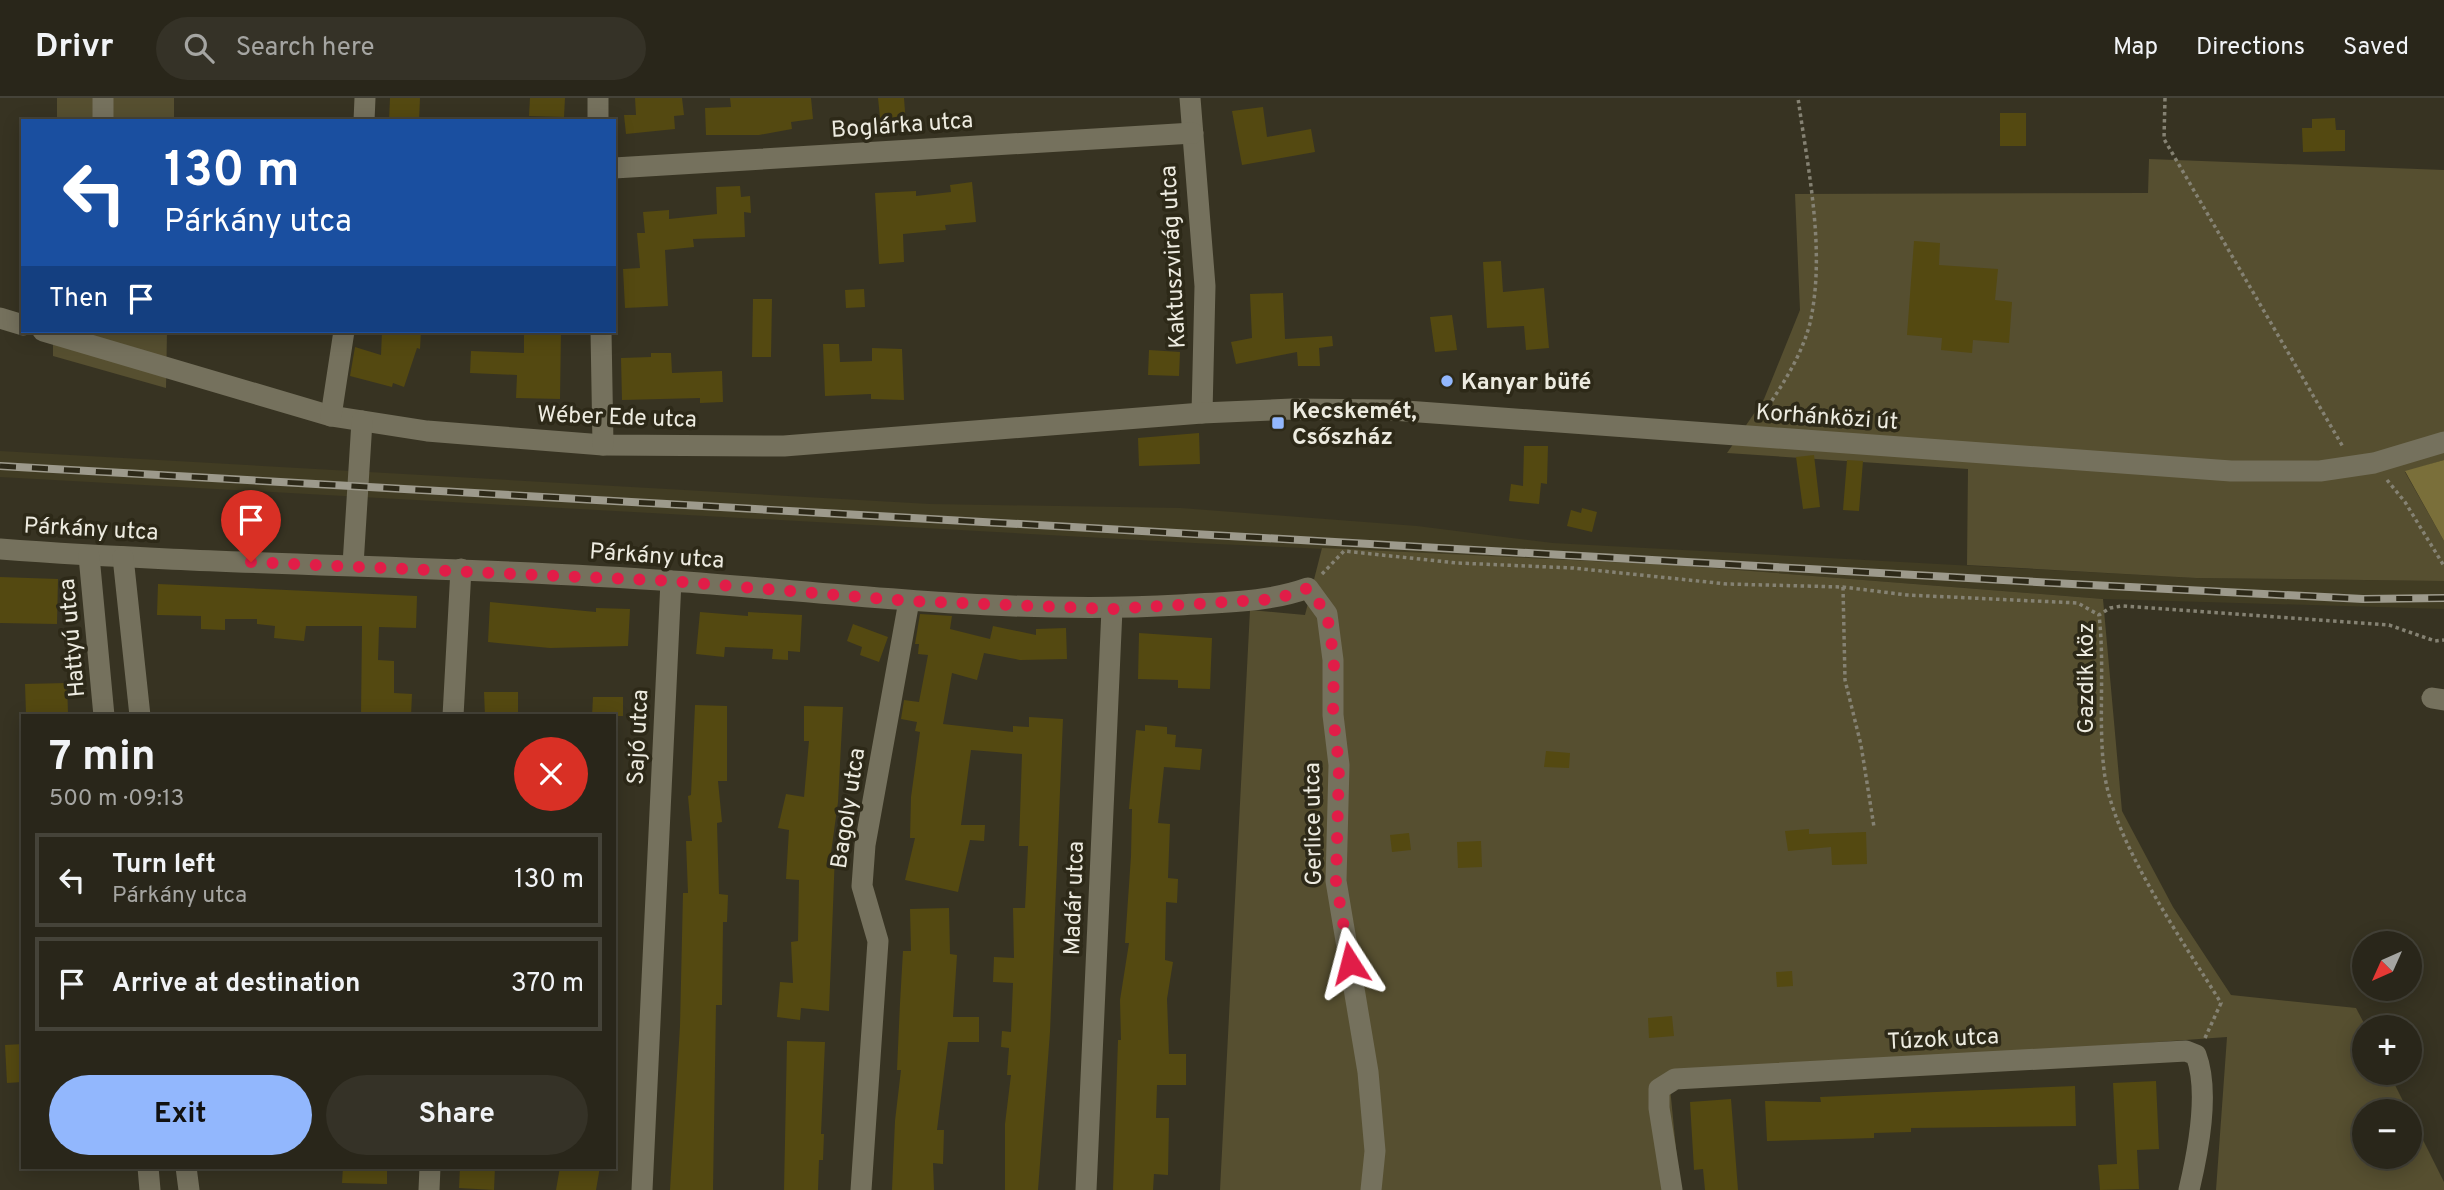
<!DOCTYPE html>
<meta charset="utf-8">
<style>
:root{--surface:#29261a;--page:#353227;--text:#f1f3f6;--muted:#a5a5a2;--line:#454339;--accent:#92b7fd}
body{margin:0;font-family:Overpass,sans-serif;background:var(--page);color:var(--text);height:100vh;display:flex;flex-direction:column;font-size:26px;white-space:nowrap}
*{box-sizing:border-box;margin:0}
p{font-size:23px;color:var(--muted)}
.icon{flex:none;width:38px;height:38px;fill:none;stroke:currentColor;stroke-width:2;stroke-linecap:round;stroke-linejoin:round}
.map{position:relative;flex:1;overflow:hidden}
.panel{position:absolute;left:21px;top:616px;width:595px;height:455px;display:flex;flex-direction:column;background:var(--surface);border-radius:0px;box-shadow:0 4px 18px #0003,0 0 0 2px var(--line)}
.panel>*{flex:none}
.banner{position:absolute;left:21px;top:21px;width:595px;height:214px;border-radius:0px;box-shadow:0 4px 18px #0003,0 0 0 2px var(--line);background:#1a4fa0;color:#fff;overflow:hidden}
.needle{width:46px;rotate:225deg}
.fabs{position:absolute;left:2352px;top:833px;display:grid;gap:14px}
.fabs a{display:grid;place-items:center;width:70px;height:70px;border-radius:50%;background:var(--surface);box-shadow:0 4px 18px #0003,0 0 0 2px var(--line);font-size:35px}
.pin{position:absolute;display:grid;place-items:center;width:60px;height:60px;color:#fff;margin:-72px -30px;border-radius:50% 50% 50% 0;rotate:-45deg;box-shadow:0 0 7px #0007}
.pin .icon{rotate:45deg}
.me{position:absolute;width:77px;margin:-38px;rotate:351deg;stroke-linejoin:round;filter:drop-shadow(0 0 5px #0008)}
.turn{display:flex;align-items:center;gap:24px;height:147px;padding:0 28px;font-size:32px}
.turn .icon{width:91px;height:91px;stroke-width:2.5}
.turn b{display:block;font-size:49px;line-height:60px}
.then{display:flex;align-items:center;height:66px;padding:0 28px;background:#0003;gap:14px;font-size:26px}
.round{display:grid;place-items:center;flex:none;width:74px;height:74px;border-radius:37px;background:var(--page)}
.headline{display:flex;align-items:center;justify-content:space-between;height:119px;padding:0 28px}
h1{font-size:42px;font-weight:700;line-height:52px}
.primary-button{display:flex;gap:14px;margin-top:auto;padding:14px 28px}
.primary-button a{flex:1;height:80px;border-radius:42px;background:var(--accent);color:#111;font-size:28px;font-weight:700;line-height:80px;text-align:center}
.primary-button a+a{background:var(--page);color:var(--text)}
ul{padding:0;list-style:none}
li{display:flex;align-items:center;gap:21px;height:94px;margin:0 14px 10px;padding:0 14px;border:4px solid var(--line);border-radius:0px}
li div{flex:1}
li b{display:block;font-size:26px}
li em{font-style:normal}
header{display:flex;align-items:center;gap:42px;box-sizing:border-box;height:98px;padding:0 35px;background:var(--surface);border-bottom:2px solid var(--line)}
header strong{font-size:33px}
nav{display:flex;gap:38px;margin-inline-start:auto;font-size:24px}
.search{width:490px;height:63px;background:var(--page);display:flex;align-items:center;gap:18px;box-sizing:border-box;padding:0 24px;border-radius:38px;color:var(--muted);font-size:26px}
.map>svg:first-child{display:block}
</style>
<header>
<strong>Drivr</strong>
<div class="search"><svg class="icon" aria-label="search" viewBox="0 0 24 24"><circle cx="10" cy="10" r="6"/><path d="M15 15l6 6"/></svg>Search here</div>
<nav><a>Map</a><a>Directions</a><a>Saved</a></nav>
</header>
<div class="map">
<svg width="2444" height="1092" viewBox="0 0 2444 1092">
<rect width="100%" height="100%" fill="#373322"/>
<!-- built -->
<path fill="#413c23" d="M0 353 930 406 1181 410 1417 428 1553 445 2196 480 2444 483V511L2103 501 1675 467 1194 445 0 379Z"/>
<!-- green -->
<g fill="#564f30">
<rect x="57" y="0" width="117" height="23"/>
<path d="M2149 61 2444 72V362L2405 374 2444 443V483L2196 480 1967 467 1968 371 1727 355 1764 301 1800 212 1795 96 2148 95Z"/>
<path d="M53 233H167L166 290 53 258Z"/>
<path d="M1322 450 1675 467 2103 501 2122 713 2173 809 2231 897 2356 910 2366 929 2364 975H2389L2408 1013H2364V1059H2410V1016L2444 1084V1092H2216L2227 939 1669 979 1680 1092H1220L1250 512 1305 517Z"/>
</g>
<!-- forest -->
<path fill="#7a6f3a" d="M2444 362V443L2405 373Z"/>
<!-- building -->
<g fill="#544911">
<path d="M390 0H420L419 23H389Z"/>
<path d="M530 0H565L564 19 529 18Z"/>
<path d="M635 0H682L684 17 674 18 675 31 626 36 624 17H636Z"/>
<path d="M730 0H811L813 21 791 24 792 31 759 37H706L705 10 731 9Z"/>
<path d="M878 0H904L906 27 881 29Z"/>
<path d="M1263 9 1267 39 1311 31 1315 54 1242 67 1232 13Z"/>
<rect x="2000" y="15" width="26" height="33"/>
<path d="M2335 20 2336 32H2345V53L2303 54 2302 30H2312V21Z"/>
<path d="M972 84 976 124 945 127 946 132 903 136 904 164 879 166 875 95 916 93V98L951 94 950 87Z"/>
<path d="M740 88 741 99 750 98 751 115 744 114 745 139 693 141 694 149 665 152 668 208 625 210 623 171 640 170 637 135H645L643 114 669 112V121L717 116 716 89Z"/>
<path d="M1914 143 1940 145 1939 167 1998 171 1995 202 2012 204 2009 245 1973 242 1972 255 1941 252 1942 240 1907 237Z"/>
<path d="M1501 163 1503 194 1544 190 1549 250 1526 252 1524 228 1487 230 1483 164Z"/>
<path d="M864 191 865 209 846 210 845 192Z"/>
<path d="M1283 195 1285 241 1332 238 1333 248 1319 250 1320 268H1298L1297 254 1236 266 1231 244 1252 240 1250 196Z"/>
<path d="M753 201H772L771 259H752Z"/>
<path d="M1452 217 1457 252 1435 254 1430 219Z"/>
<path d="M382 233H421L420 251 417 250 404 289 393 285 392 289 350 278 355 249 381 257Z"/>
<path d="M524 233H561L560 301 516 300 517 277 470 275 471 253 524 255Z"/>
<path d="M823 246H839L840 264 872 263V250L902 251 904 302 871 301V296L825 298Z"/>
<path d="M1149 252 1180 254 1179 278 1148 277Z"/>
<path d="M651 255H671L672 275 722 273 723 304 700 305V300L622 302 621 260 651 259Z"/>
<path d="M1199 335 1200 366 1139 368 1138 340Z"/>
<path d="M1524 348H1548L1547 386 1541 385 1539 406 1509 403 1511 386 1523 388Z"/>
<path d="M1814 357 1820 409 1803 411 1796 359Z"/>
<path d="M1847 362 1863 363 1859 413 1843 412Z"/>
<path d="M1582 410 1597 414 1592 434 1567 428 1571 412 1581 415Z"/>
<path d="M0 479 58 481 57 526 0 525Z"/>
<path d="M158 486 417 498 416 530 379 529 378 562 394 563V595L412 596 411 618H361L362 528H306L304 543 274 540 275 528 257 526V521H225V532L201 531V518L157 517Z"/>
<path d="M490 504 596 514V510L630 511 628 548 550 550 488 544Z"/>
<path d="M700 514 748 518V514L802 517 800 554 788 553V562L772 561 773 551 725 549 724 559 696 556Z"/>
<path d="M920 516 952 518 950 531 990 541 993 528 1036 537V531L1066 530 1067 561 1020 562 984 555 977 582 952 575 943 626 1013 634V628L1029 629V619L1063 621 1050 934 1038 1092H1005V1026L1011 977H1007L1009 950 1001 949 1002 933 1011 934 1013 885 993 884 994 859 1014 860 1013 810H1025L1028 748H1019L1022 656 971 652 961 727H985L984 743 970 742 958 794 905 782 915 740H910L911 699 920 634 915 633 917 624 901 621 904 602 919 604 928 557 918 556 919 546H915Z"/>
<path d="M853 526 888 539 879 564 860 557 862 549 847 543Z"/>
<path d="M1139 535 1212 540 1210 591 1178 590V582L1138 581Z"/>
<path d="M67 585 68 615 26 616 25 586Z"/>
<path d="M484 594H518V615L515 618H485Z"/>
<path d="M593 599H623V618H592Z"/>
<path d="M695 607 727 608V683H718L722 724 717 725 719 796 728 797 727 824H723L722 907H716L713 1092H670L680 928 683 795H688L686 743H692L688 698 691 697Z"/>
<path d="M804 608 843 609 838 704 831 755H835L829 913 801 910 800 922 777 919 780 884 793 885 791 844 798 843 799 782 786 781 789 732 778 730 786 696 804 699 809 643H804Z"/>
<path d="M1145 627 1167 629V636L1176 637 1175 649 1202 651 1200 672 1164 669 1158 725 1170 726 1168 780 1178 781 1177 805 1166 804 1165 862 1173 864 1167 901 1169 956H1186V987H1157L1156 1020H1169L1168 1077 1154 1076 1153 1092H1113L1118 942H1121L1120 902 1129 845H1125L1131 758 1132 711H1129L1136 632 1145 633Z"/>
<path d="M1546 653 1570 655 1569 670 1544 669Z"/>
<path d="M1809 731V736L1866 734 1867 766 1832 767 1831 749 1788 753 1785 733Z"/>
<path d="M1409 735 1411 752 1392 754 1390 737Z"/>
<path d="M1481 743 1482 769 1458 770 1457 744Z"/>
<path d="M949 810 950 856 957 857 953 919H979V944H948L937 1032H944L943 1066 933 1065 934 1092H892L895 1023 901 972H897L900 905 903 853H911L910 811Z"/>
<path d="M1792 873 1793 888 1777 889 1776 874Z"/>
<path d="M1672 918 1674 938 1649 940 1648 920Z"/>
<path d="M787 943 825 944 821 1036H824L823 1062H819L818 1092H784Z"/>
<path d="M23 946V984L7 985 5 947Z"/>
<path d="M2156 983 2159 1051 2137 1052 2139 1091 2100 1092 2098 1067 2117 1066 2113 985Z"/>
<path d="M2075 988 2076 1028 1911 1030V1034L1874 1035V1040L1767 1043 1765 1003 1821 1004 1820 999Z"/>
<path d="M1731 1001 1738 1092H1705L1703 1071 1694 1072 1690 1004Z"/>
<path d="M343 1069H387V1086L342 1085Z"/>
<path d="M460 1069H495L494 1092 459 1090Z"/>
<path d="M560 1069H600L596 1092H556Z"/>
</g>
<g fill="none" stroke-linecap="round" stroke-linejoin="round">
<!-- path -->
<g stroke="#858273" stroke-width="3.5" stroke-dasharray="3.5 3.5" stroke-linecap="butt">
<path d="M2165 0 2164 41 2343 349"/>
<path d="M1760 320C1780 291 1801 260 1810 225 1826 153 1808 72 1798 0"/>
<path d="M2387 382 2405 404 2444 468"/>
<path d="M1322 476 1344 453 1457 465 1573 470 1727 486 1843 489 1907 497 2078 505 2099 517"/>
<path d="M1843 489 1845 582 1861 647 1874 729"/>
<path d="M2205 940 2221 905C2183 843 2112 743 2104 672 2098 621 2105 568 2099 517L2110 510 2122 508 2389 527 2435 543 2444 542"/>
</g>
<!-- minor -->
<g stroke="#75715d" stroke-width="21">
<path d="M598 0V23"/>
<path d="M1190 0 1205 188 1202 315"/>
<path d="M103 23V0"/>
<path d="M364 23 365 0"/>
<path d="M614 70 1193 35"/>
<path d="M0 220 23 227"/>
<path d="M43 233 331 318 427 333 603 347 784 348 1202 315 1292 311 1392 312 2231 373H2320L2374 365 2444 344"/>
<path d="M601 233 603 347"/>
<path d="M331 318 344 233"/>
<path d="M0 451C224 468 448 467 672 483 840 495 1010 517 1179 507 1223 504 1266 505 1308 490L1327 516 1333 562V617L1339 667 1336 783 1368 974 1375 1053 1371 1092"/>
<path d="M89 458 104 618"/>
<path d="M123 459 140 618"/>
<path d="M353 467 362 323"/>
<path d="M2432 600 2444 602"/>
<path d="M453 618 461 471"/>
<path d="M148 1069 150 1092"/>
<path d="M186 1069 189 1092"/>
<path d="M429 1092 430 1069"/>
<path d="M642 1092 671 483"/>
<path d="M861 1092 878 843 862 788 865 747 909 503"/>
<path d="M1086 1092 1112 511"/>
<path d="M1672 1092 1659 1010V991L1675 981 2186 953 2196 957C2210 994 2198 1054 2189 1092"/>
</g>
<defs>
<path id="rail" d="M0 368 2072 486 2363 501 2444 500"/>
</defs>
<!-- rail casing -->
<use href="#rail" stroke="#9d9a8c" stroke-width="8"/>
<!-- rail -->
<use href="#rail" stroke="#2d2918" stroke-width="5" stroke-dasharray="16" stroke-linecap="butt"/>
</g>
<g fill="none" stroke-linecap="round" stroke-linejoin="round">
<!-- route -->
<path stroke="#e11d48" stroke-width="12" stroke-dasharray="0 21.6" d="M251 464 671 483 909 503 1112 511 1276 501 1308 490 1327 516 1334 562 1333 617 1339 667 1336 783 1350 865"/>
</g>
<!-- markers -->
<g fill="#92b7fd" stroke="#2d2918" stroke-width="2.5">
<circle cx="1447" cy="283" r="7"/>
<rect x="1271" y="318" width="14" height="14" rx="3.5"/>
</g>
<g text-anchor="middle" stroke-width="7" stroke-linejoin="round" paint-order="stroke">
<!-- street labels -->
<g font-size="23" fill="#edebe0" stroke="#2d2918">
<text transform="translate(902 26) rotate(-4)" y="8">Boglárka utca</text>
<text transform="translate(1172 159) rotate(-93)" y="8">Kaktuszvirág utca</text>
<text transform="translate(617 318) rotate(2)" y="8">Wéber Ede utca</text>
<text transform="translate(1827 318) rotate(4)" y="8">Korhánközi út</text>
<text transform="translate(91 430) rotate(3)" y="8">Párkány utca</text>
<text transform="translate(657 457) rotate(4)" y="8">Párkány utca</text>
<text transform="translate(71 540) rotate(-95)" y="8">Hattyú utca</text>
<text transform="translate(2085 580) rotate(-90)" y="8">Gazdik köz</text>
<text transform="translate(637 639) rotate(-87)" y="8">Sajó utca</text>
<text transform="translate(847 710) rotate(-81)" y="8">Bagoly utca</text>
<text transform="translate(1312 726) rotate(-91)" y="8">Gerlice utca</text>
<text transform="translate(1073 800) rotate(-88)" y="8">Madár utca</text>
<text transform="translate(1943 940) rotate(-3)" y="8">Túzok utca</text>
</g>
<!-- poi labels -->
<g font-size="23" font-weight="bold" fill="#edebe0" stroke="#2d2918" text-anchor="start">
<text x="1461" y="291">Kanyar büfé</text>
<text x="1292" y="320">Kecskemét,<tspan x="1292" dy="26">Csőszház</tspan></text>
</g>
</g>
</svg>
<div class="fabs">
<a><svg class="needle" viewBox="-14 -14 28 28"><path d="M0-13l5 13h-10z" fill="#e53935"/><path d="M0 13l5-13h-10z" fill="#a5a5a2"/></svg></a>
<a>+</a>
<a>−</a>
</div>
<div class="pin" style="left:251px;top:464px;background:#d93025"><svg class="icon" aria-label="arrive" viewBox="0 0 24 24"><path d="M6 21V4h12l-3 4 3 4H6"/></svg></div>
<svg class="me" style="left:1350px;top:865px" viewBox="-20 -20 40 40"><path d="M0-17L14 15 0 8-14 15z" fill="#e11d48" stroke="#fff" stroke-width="4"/></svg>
<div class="banner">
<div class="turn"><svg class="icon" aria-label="left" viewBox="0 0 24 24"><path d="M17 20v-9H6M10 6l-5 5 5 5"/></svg><div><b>130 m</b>Párkány utca</div></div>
<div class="then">Then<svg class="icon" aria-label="arrive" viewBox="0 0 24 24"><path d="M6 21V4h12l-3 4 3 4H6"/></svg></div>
</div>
<section class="panel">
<div class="headline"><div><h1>7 min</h1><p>500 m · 09:13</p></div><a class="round" style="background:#d93025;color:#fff"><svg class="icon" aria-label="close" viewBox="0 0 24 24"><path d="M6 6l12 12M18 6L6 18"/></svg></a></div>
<ul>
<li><svg class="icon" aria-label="left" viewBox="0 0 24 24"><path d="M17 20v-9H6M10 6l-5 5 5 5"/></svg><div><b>Turn left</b><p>Párkány utca</p></div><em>130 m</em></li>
<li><svg class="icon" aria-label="arrive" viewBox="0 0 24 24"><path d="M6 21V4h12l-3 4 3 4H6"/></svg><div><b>Arrive at destination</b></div><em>370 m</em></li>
</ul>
<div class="primary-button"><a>Exit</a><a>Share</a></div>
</section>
</div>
